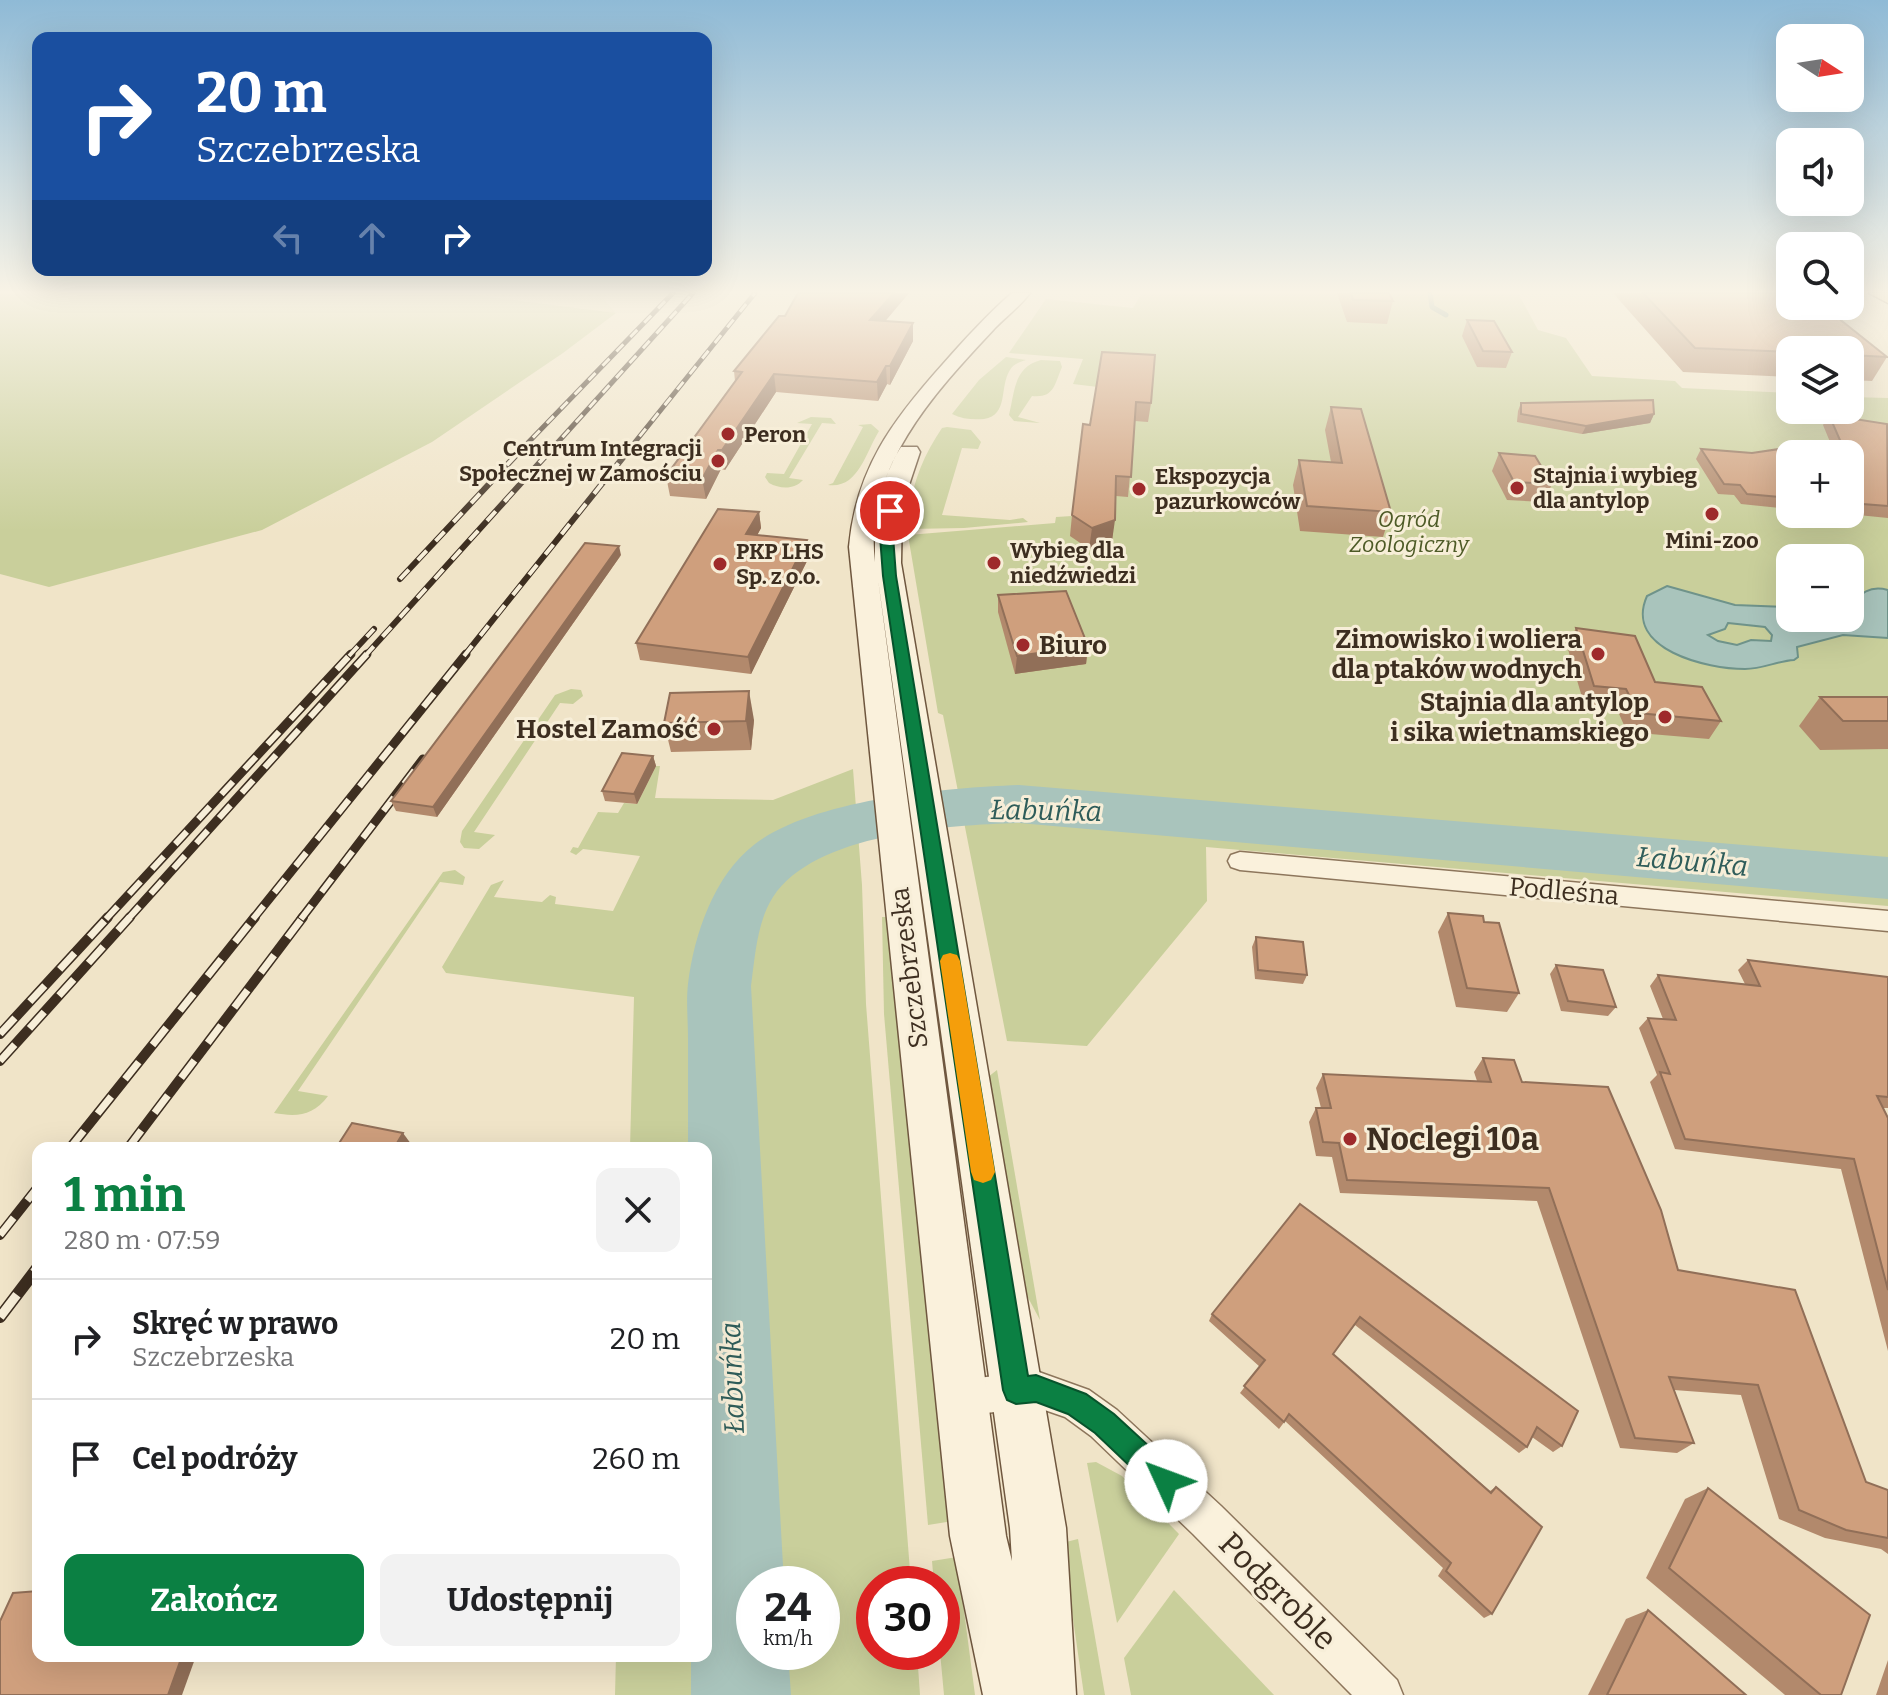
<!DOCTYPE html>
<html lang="pl">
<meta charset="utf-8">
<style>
:root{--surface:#fff;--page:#f2f2f2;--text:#202124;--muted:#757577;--line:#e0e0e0;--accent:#0b8043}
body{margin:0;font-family:Bitter,serif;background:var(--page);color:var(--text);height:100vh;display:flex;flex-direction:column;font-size:30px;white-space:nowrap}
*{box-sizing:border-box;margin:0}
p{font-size:26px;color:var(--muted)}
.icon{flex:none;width:44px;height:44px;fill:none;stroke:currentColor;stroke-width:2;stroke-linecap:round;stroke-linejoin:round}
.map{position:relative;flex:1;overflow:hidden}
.drawer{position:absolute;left:32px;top:1142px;width:680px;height:520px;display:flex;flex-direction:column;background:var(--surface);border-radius:16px;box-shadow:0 8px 32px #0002}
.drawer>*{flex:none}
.top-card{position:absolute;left:32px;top:32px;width:680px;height:244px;border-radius:16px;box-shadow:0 8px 32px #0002;background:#1a4fa0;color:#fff;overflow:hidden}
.needle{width:52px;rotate:102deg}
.fabs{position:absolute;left:1776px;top:24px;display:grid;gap:16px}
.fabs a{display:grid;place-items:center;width:88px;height:88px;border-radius:16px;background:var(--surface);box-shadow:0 8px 32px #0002;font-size:40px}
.speed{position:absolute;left:736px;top:1566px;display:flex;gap:16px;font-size:40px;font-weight:700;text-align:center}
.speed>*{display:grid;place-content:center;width:104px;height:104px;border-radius:50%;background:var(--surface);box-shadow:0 8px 32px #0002;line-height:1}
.speed small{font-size:20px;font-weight:400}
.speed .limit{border:12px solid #d22;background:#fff;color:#111}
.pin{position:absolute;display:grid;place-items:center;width:68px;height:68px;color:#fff;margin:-34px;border:4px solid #fff;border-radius:50%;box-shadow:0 2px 8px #0007}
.me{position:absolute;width:88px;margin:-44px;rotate:313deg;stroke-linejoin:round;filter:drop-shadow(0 0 6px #0008)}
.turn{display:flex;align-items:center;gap:28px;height:168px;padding:0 32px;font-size:36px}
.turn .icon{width:104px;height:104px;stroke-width:2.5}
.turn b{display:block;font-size:56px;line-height:68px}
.lanes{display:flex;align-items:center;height:76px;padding:0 32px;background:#0003;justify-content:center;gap:40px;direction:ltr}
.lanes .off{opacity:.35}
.round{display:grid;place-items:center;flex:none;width:84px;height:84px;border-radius:16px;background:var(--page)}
.headline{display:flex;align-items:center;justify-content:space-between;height:136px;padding:0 32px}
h1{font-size:48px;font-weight:700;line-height:60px;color:var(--accent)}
.button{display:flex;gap:16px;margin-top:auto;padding:16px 32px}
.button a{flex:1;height:92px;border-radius:16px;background:var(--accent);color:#fff;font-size:32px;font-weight:700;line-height:92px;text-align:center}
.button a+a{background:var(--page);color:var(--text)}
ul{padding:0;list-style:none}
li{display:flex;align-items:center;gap:24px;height:120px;padding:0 32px;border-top:2px solid var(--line)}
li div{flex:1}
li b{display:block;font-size:30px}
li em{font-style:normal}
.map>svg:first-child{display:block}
</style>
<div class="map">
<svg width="1888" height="1695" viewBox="0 0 1888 1695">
<rect width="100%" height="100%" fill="#f0e4c8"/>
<!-- farmland -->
<path fill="#e6deb5" d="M458 293H608L603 298 616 313Z"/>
<!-- green -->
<g fill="#c9cf9b" fill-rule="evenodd">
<path d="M0 293H458L616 313 563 353 432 442 262 530 49 587 0 574Z"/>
<path d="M1142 293H1518L1538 330 1566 338 1592 376 1675 381 1682 388 1790 393V410H1850V397L1888 398V906L1206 847 1207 901 1087 1046 1007 1041 943 715 938 713 908 535 1055 523 1056 517 1072 516 1090 445 1098 387 1073 384 1083 359 1009 353 1046 299 1133 308ZM1790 454H1850V514H1790ZM1790 558H1850V618H1790Z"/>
<path d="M1006 357 1026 360C1020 362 1013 364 1010 370 999 387 1009 415 984 419 973 420 962 419 952 414L979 380Z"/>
<path d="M1041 360 1060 361 1062 367C1054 386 1054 398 1032 396L1018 417 1040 423 1014 421 1009 415C1015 390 1014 367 1041 360Z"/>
<path d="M811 417 831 418 836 424 822 423 789 478 803 480C794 490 780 489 769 483L765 477 767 473 784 474 812 424 797 423Z"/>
<path d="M871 424 879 431C865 454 858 489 828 485L833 483 863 427 858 425Z"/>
<path d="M947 427 971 430 981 442 978 449 962 448 942 515 1010 520 1023 518 1028 522 964 528 908 529C909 491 921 459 942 428Z"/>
<path d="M571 689 581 690 583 696 573 704 560 703 474 832 495 835 479 849 464 848 460 842 462 831 555 695Z"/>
<path d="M656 766H660L655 798 773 800 853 769 862 885 866 1004 911 1584H874V1652H917L920 1695H615L616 1656H706V1148H630L634 997 446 973 442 967 491 885 504 880 494 897 542 902 550 895 556 897 555 904 613 911 640 856 583 849 576 855 570 852 573 847 578 848 598 812 618 813 624 803 637 804ZM754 1584H822V1652H754Z"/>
<path d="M455 870 465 877 463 885 440 882 298 1091 328 1096C313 1116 297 1117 274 1113L443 872Z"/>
<path d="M882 917H886L898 999 953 1521 928 1525 884 1014Z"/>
<path d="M997 1070 1040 1320 1025 1292 988 1077Z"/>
<path d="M1096 1462 1122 1476 1179 1534 1117 1623 1087 1463Z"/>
<path d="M1078 1539 1105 1695H1084L1062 1543Z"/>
<path d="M957 1557 975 1695H944L940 1652 942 1584H934L932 1561Z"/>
<path d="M1174 1590 1274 1695H1131L1124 1658Z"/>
</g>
<!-- water -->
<path fill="#a9c4bc" stroke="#6f938a" stroke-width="2" fill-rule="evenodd" d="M1667 586 1735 605 1790 607V618L1827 621 1850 618V607C1860 593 1870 585 1888 590V638L1843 635 1797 647 1798 657 1794 660C1777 661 1763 669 1745 669 1708 669 1623 650 1647 596ZM1728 623 1765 627 1772 635 1771 641 1751 640 1737 645 1718 641 1708 635 1725 629Z"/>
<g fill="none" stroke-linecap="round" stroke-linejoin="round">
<!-- stream -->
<path stroke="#6f938a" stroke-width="5" d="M1430 293 1432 307 1446 315"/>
<!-- river -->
<path fill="#a9c4bc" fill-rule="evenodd" d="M1019 785 1888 857V899L1019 823C949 825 815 833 773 897 757 922 755 957 751 986L784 1584H754V1652H788L791 1695H691V1656H706V1148H688C688 1111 688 1075 688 1038 688 1021 686 1001 688 984 694 935 714 875 755 844 815 799 944 788 1019 785Z"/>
<defs>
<g id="street">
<path d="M1240 852 1888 911V931L1240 870 1231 867 1228 861 1231 855Z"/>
<path d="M1036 1371 1089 1390 1117 1410 1221 1506 1397 1680 1403 1695H1352L1193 1534 1091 1436 1065 1417 1036 1407 961 1416 948 1411 943 1398 948 1385 961 1380Z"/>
</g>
<path id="secondary" d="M1012 293H1030C1020 306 1007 316 995 328 936 391 863 468 875 562 874 523 879 481 901 447H917L920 452 902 506 901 563 1066 1528 1076 1695H983L950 1536 849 547C856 469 892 421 943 364 965 339 987 315 1012 293ZM878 579 1010 1528 1012 1561 1006 1536Z"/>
<path id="primary" d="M1869 293H1888V303Z"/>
</defs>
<!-- street casing -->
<use href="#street" stroke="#8d765c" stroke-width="3"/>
<!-- secondary casing -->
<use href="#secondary" stroke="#6f573f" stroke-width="3"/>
<!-- primary casing -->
<use href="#primary" stroke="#5b4430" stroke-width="3"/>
<!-- street -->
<use href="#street" fill="#faf1dc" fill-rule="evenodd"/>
<!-- secondary -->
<use href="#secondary" fill="#faf1dc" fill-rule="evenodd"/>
<!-- primary -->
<use href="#primary" fill="#f3d9a0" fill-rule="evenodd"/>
<defs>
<g id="rail-far4">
<path d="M519 452 673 293"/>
<path d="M549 452 693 293"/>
<path d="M627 452 755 293"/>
</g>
<g id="rail-far3">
<path d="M400 579 521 450"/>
<path d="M349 656 374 629"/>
<path d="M365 656 551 450"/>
<path d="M464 656 629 450"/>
</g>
<g id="rail-far2">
<path d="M106 919 351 654"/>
<path d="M128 919 367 654"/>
<path d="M253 919 466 654"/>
<path d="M301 919 423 759"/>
</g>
<g id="rail-far1">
<path d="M0 1034 108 917"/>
<path d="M0 1061 130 917"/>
<path d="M70 1148 255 917"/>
<path d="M128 1148 303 917"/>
<path d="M0 1235 38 1187"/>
</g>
<path id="rail" d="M0 1317 38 1267"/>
</defs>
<!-- rail-far4 casing -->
<use href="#rail-far4" stroke="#3d2e20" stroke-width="5"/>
<!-- rail-far3 casing -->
<use href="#rail-far3" stroke="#3d2e20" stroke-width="6"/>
<!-- rail-far2 casing -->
<use href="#rail-far2" stroke="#3d2e20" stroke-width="9"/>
<!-- rail-far1 casing -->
<use href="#rail-far1" stroke="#3d2e20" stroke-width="10"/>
<!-- rail casing -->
<use href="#rail" stroke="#3d2e20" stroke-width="12"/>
<!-- rail-far4 -->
<use href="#rail-far4" stroke="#f7eed8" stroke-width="3" stroke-dasharray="10" stroke-linecap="butt"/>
<!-- rail-far3 -->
<use href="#rail-far3" stroke="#f7eed8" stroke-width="4" stroke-dasharray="13" stroke-linecap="butt"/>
<!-- rail-far2 -->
<use href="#rail-far2" stroke="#f7eed8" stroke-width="6" stroke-dasharray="17" stroke-linecap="butt"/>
<!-- rail-far1 -->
<use href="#rail-far1" stroke="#f7eed8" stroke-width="7" stroke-dasharray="22" stroke-linecap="butt"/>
<!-- rail -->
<use href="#rail" stroke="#f7eed8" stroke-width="9" stroke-dasharray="28" stroke-linecap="butt"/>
</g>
<!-- wall -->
<g fill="#b2896c">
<path d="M798 293H909L885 321 913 323V341L890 385 887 384 878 401 776 392 725 470 721 469 706 499 670 496 666 476 735 381 734 371 785 316Z"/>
<path d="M1337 293H1389L1393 301 1387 324 1347 322Z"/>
<path d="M1613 293H1790L1887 357 1872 381 1850 380V350H1790V377L1683 372Z"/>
<path d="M1467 320 1512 352 1506 368 1477 367 1462 336Z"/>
<path d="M1102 352 1151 403 1148 422 1135 421 1128 497 1116 496 1112 541 1089 549 1070 536 1072 515 1090 425Z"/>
<path d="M1521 403 1654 414 1650 423 1582 434 1517 422 1518 411Z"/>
<path d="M1331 407 1391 512 1383 537 1300 531 1293 485 1299 460 1331 462 1325 430Z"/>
<path d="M1829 415 1888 425V518L1848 514H1850V454H1835L1823 425Z"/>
<path d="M1701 449 1752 453 1790 454V509L1741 504 1734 495 1718 494 1696 459Z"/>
<path d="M1499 453 1552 484 1544 502 1507 500 1492 471Z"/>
<path d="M759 512 761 528 757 535 807 540 809 557 751 674 640 660 636 643Z"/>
<path d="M621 555 437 817 396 811 391 801Z"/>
<path d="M998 595 1088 646 1086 664 1015 674 998 612Z"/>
<path d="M1576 628 1655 682 1721 721 1709 739 1627 732 1616 707 1584 704 1567 646Z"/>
<path d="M1820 697H1888V749L1820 750 1799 726Z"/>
<path d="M754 720 751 750 671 752 664 723Z"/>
<path d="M653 756 656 766 637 804 605 801 602 791Z"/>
<path d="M1448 913 1484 922 1519 993 1507 1012 1456 1007 1438 932Z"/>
<path d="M1256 937 1307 975 1303 984 1255 979 1252 947Z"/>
<path d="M1748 960 1888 977V1108H1883L1888 1118V1351L1841 1169 1675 1149 1650 1082 1657 1075 1639 1028 1648 1018 1663 1019 1650 986 1658 975 1745 984 1738 970Z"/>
<path d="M1556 965 1616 1007 1608 1016 1561 1011 1550 974Z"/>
<path d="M1483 1058 1522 1082 1678 1270 1866 1482 1888 1490V1554L1881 1549 1825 1538 1779 1519 1741 1395 1674 1390 1694 1443 1677 1453 1620 1448 1537 1201 1340 1193 1332 1157 1316 1156 1309 1122 1316 1108H1321L1316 1088 1323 1074 1477 1081 1474 1072Z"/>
<path d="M1300 1204 1562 1446 1553 1452 1532 1437 1527 1447 1519 1453 1355 1325 1333 1354 1490 1491 1496 1487 1492 1614 1484 1618 1438 1576 1443 1568 1285 1421 1279 1429 1240 1393 1260 1367 1209 1321 1212 1314Z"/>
<path d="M1708 1488 1841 1695H1785L1646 1578 1685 1499Z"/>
<path d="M1648 1610 1746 1695H1588L1626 1619Z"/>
<path d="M1888 1660V1695H1876Z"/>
</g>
<!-- shaded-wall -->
<g fill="#916f58">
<path d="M894 293H909L871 338 870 320Z"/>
<path d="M913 323V341L890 385V366Z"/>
<path d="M886 366 887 384 878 401 877 382Z"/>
<path d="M774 374 776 392 725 470 722 450Z"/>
<path d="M1654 414 1650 423 1582 434 1586 426Z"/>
<path d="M718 450 721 469 706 499 702 479Z"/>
<path d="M759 512 761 528 749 551 746 534Z"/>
<path d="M1115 520 1112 541 1089 549 1092 528Z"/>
<path d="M807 540 809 557 751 674 748 657Z"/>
<path d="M619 546 621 555 437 817 433 807Z"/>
<path d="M1088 646 1086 664 1015 674 1017 656Z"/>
<path d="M749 691 754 720 751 750 746 721Z"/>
<path d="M653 756 656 766 637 804 634 794Z"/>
<path d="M403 1133 414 1148H394Z"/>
<path d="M182 1656H196L182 1695H168Z"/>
</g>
<!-- building -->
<g fill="#cf9f7d" stroke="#916f58" stroke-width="2">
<path d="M798 293H894L870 320 913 323 890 366H886L877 382 774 374 722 450H718L702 479 666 476 742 372 734 371 779 316H785Z"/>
<path d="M1351 293H1389L1393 301 1353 300Z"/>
<path d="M1643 293H1790V306H1823L1887 357 1850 355V350H1790V352L1695 348Z"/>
<path d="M1467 320 1494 321 1512 352 1483 351Z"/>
<path d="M1102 352 1155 355 1151 403 1136 402 1131 477 1116 476 1115 520 1092 528 1072 515 1083 424 1090 425Z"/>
<path d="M1653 400 1654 414 1586 426 1521 414V403Z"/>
<path d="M1331 407 1361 409 1391 512 1307 506 1299 460 1342 463Z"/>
<path d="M1829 415 1887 424 1888 506 1850 503V454H1846Z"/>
<path d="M1786 448 1827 454H1790V498L1747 494 1740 485 1724 484 1701 449 1752 453Z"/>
<path d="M1499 453 1535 456 1552 484 1514 482Z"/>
<path d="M718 509 759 512 746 534 807 540 748 657 636 643Z"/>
<path d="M585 543 619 546 433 807 391 801Z"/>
<path d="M1066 591 1088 646 1017 656 998 595Z"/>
<path d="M1576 628 1635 636 1655 682 1702 687 1721 721 1638 713 1626 689 1594 686Z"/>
<path d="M749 691 746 721 664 723 670 693Z"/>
<path d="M1820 697H1888V721H1843Z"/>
<path d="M622 753 653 756 634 794 602 791Z"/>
<path d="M1448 913 1483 916 1484 922 1499 923 1519 993 1467 988Z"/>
<path d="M1256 937 1303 942 1307 975 1258 970Z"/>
<path d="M1748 960 1888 977V1097L1877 1096 1888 1118V1290L1854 1159 1685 1139 1660 1072 1670 1074 1648 1018 1676 1020 1658 975 1760 986Z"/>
<path d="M1556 965 1603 970 1616 1007 1568 1001Z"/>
<path d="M1483 1058 1514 1060 1522 1082 1608 1087 1661 1210 1678 1270 1795 1290 1866 1482 1888 1490V1538L1846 1530 1799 1510 1758 1385 1669 1377 1694 1443 1635 1438 1549 1188 1347 1180 1339 1143 1323 1142 1316 1108H1331L1323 1074 1491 1082Z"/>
<path d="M352 1123 403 1133 394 1148H336Z"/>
<path d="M1300 1204 1578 1411 1562 1446 1537 1427 1527 1447 1360 1317 1333 1354 1491 1493 1496 1487 1542 1527 1492 1614 1446 1571 1451 1563 1289 1414 1284 1422 1244 1386 1265 1360 1212 1314Z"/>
<path d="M1708 1488 1870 1615 1841 1695H1821L1669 1568Z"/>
<path d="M38 1591V1656H182L168 1695H0V1621L13 1593Z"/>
<path d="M1648 1610 1746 1695H1607Z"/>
</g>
<!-- sky -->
<linearGradient id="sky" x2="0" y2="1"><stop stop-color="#8fbad6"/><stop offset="0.55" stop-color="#f8f3e6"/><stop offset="1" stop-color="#f8f3e6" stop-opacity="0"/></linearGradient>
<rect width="1888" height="531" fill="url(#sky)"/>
<!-- route -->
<path fill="#0b8043" stroke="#07532c" stroke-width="2" d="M890 507 896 511 893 536 896 576 1028 1376 1036 1375 1086 1394 1114 1414 1176 1471 1180 1481 1176 1491 1166 1496 1156 1491 1095 1433 1068 1414 1036 1402 1016 1404 1007 1400 1003 1390 883 576 880 536 883 511Z"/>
<!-- slow -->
<path fill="#f59e0b" d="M950 953 957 955 960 961 995 1172 991 1180 983 1183 974 1180 971 1172 940 961 943 955Z"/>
<!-- markers -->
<g fill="#9e2a2b" stroke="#f7eed8" stroke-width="3">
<circle cx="728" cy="434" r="8"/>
<circle cx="718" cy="461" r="8"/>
<circle cx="1517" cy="488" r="8"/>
<circle cx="1139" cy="489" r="8"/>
<circle cx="1712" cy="514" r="8"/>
<circle cx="994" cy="563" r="8"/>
<circle cx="720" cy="564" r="8"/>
<circle cx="1023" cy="645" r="8"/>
<circle cx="1598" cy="654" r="8"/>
<circle cx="1665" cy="717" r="8"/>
<circle cx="714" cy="729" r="8"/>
<circle cx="1350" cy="1139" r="8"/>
</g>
<g text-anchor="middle" stroke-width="6" stroke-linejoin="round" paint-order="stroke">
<!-- far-poi labels -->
<g font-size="22" font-weight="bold" fill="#3d2e20" stroke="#f7eed8" text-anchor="start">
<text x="744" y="442">Peron</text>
<text x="702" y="456" text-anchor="end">Centrum Integracji<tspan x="702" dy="25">Społecznej w Zamościu</tspan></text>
<text x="1533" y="483">Stajnia i wybieg<tspan x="1533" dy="25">dla antylop</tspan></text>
<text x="1155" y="484">Ekspozycja<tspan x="1155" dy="25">pazurkowców</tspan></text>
<text x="1712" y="548" text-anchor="middle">Mini-zoo</text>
<text x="1010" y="558">Wybieg dla<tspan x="1010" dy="25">niedźwiedzi</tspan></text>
<text x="736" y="559">PKP LHS<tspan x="736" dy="25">Sp. z o.o.</tspan></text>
</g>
<!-- far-park labels -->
<g font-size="22" font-style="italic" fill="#4d5a26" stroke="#f7eed8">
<text x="1409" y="527">Ogród<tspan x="1409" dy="25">Zoologiczny</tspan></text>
</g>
<!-- poi labels -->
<g font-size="26" font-weight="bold" fill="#3d2e20" stroke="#f7eed8" text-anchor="end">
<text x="1582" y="648">Zimowisko i woliera<tspan x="1582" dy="30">dla ptaków wodnych</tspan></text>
<text x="1039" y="654" text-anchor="start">Biuro</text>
<text x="1649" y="711">Stajnia dla antylop<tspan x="1649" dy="30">i sika wietnamskiego</tspan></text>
<text x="698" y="738">Hostel Zamość</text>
</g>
<!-- street labels -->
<g font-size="26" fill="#3d2e20" stroke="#f7eed8">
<text transform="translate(1564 891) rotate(5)" y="9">Podleśna</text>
<text transform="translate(909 968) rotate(-97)" y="9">Szczebrzeska</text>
</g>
<!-- water labels -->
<g font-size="28" font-style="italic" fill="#2f5d5a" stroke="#f7eed8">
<text transform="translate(1046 810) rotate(1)" y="10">Łabuńka</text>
<text transform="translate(1692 861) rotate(5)" y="10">Łabuńka</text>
<text transform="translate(732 1378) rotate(-92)" y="10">Łabuńka</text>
</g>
<!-- near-poi labels -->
<g font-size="32" font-weight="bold" fill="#3d2e20" stroke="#f7eed8" text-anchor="start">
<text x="1366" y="1150">Noclegi 10a</text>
</g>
<!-- near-street labels -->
<g font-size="32" fill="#3d2e20" stroke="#f7eed8">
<text transform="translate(1278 1591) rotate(45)" y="11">Podgroble</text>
</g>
</g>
</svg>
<div class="fabs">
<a><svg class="needle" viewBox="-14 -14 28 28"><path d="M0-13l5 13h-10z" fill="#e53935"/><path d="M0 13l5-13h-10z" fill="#757577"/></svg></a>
<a><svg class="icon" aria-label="sound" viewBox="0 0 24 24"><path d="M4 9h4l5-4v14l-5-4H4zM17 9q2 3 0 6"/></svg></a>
<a><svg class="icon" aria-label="search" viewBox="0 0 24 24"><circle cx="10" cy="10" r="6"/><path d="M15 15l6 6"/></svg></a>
<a><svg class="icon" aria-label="layers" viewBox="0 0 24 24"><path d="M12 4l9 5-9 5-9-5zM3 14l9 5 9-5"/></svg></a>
<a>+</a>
<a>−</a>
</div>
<div class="speed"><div>24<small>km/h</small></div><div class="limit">30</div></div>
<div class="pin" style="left:890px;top:511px;background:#d93025"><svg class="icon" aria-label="arrive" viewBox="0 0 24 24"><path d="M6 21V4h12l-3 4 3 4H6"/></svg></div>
<svg class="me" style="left:1166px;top:1481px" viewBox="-20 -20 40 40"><circle r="19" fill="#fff"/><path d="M0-13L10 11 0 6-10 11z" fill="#0b8043"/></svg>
<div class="top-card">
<div class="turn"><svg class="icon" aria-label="right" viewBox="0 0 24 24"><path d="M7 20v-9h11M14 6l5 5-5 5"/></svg><div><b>20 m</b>Szczebrzeska</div></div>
<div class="lanes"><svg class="icon off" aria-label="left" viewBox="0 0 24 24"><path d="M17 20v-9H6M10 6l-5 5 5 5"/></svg><svg class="icon off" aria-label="ahead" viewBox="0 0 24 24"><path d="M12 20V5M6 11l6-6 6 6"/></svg><svg class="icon" aria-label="right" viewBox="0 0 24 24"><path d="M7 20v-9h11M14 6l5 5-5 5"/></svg></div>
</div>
<section class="drawer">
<div class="headline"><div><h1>1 min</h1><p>280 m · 07:59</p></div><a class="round"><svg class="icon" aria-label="close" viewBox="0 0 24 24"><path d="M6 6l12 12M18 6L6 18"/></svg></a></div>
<ul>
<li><svg class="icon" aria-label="right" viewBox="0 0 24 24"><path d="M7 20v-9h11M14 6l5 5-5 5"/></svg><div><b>Skręć w prawo</b><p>Szczebrzeska</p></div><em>20 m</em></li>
<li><svg class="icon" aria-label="arrive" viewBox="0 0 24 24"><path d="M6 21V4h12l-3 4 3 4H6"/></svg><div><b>Cel podróży</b></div><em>260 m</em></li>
</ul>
<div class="button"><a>Zakończ</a><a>Udostępnij</a></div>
</section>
</div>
